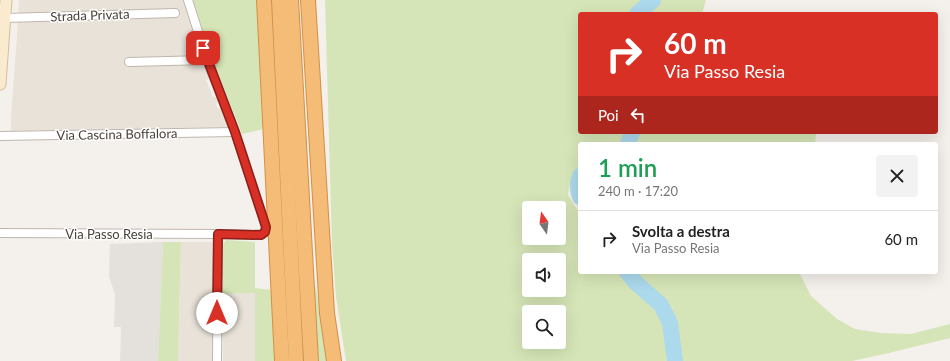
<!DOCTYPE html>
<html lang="it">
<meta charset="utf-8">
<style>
:root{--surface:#fff;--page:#f2f2f2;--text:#222;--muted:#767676;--line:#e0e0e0}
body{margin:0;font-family:Lato,sans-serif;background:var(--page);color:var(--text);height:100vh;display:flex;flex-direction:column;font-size:15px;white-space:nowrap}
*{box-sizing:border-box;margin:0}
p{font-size:13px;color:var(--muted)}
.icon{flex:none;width:22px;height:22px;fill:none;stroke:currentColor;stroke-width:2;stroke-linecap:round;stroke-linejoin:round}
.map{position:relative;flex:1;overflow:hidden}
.details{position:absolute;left:578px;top:142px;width:360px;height:132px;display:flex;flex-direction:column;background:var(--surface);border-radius:4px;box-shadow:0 4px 16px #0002}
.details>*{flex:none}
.hud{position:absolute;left:578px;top:12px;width:360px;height:122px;border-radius:4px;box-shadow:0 4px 16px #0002;background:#d93025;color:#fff;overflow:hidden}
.needle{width:26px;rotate:346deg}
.controls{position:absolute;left:522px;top:201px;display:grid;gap:8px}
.controls a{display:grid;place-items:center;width:44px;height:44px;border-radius:4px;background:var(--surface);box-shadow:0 4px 16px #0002;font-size:20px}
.pin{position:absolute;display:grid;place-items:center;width:34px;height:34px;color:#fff;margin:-17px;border-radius:8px;box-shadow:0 2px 6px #0006}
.me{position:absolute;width:44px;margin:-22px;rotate:0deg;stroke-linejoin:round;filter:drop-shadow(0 0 3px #0008)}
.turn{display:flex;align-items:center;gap:14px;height:84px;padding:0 20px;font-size:18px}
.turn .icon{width:52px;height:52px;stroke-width:2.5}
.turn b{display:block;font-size:28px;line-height:34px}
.then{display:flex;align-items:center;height:38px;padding:0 20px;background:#0003;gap:8px;font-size:15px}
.round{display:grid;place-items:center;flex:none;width:42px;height:42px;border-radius:4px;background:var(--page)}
.overview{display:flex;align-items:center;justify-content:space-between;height:68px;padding:0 20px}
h1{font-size:24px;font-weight:600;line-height:30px;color:#1e9e55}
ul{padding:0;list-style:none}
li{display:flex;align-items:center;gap:12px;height:56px;padding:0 20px;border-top:1px solid var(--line)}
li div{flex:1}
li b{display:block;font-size:15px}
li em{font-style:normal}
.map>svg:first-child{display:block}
</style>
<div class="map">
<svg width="950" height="361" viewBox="0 0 950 361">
<rect width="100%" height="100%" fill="#f4f0eb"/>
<!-- residential -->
<g fill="#e8e2d9">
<path d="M19 0H184L211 77 206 80 213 97H218L219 100 216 104 217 107 219 109 222 107 229 124 228 127 11 131V116L17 36Z"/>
<path d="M181 242H213V361H178Z"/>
<path d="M255 293V361H223L222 294Z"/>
</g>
<!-- industrial -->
<path fill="#e4e0dc" d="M163 242 158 361H120L121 327H114L115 294 109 277 110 244Z"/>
<!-- green -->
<g fill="#d6e5b7" fill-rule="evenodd">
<path d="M193 0H258L264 129 242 134 206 43Z"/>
<path d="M325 0H706L702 14H580V132H628L627 137 621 144H580V171L570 182 568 195 580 214V272H622L627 282 663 319 667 361H346L336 297 332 244ZM529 208H559V238H529ZM529 260H559V290H529ZM529 312H559V342H529Z"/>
<path d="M635 132H816L815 144H630Z"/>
<path d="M226 240 255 242V288L273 290 274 361H255V293L222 294 223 244Z"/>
<path d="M163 242H181L178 361H158Z"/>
<path d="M633 272H799L811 296 837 319 855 329 881 333 911 334 950 324V338L889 353 852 361H678L677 337 672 308Z"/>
<path d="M314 287H316L327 361H317Z"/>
</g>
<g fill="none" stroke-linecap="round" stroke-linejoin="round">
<!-- river -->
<g stroke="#acd9ec" stroke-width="16">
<path d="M637 14 653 0"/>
<path d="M628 144 632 132"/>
<path d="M580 176C577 183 577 190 580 197"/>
<path d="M627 272 635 282 661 305 670 323 675 361"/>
</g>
<defs>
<g id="minor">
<path d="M5 18 175 13"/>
<path d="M129 62 207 60"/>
<path d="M0 136 235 132"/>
<path d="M0 233 218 234 261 235 265 232 266 227 235 132 207 60 188 0"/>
<path d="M217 361 218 234"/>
</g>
<path id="secondary" d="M0 84 6 0"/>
<g id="motorway">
<path d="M264 0 282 361"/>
<path d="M279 0 296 361"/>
<path d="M291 0 311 361"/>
<path d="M308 0 327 313 334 361"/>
</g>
</defs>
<!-- minor casing -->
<use href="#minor" stroke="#bfb7ae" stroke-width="10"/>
<!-- secondary casing -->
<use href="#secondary" stroke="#d1bd9e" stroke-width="13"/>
<!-- motorway casing -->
<use href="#motorway" stroke="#d48f46" stroke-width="16"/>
<!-- minor -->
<use href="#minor" stroke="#fff" stroke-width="8"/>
<!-- secondary -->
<use href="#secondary" stroke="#fbebce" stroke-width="11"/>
<!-- motorway -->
<use href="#motorway" stroke="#f4bc76" stroke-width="14"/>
</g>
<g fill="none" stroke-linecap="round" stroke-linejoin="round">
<defs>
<path id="route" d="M203 48 235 132 266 227 265 232 261 235 218 234 217 313"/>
</defs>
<!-- route casing -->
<use href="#route" stroke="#8d1f18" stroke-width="10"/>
<!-- route -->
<use href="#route" stroke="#d93025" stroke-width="7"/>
</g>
<g text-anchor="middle" stroke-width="3" stroke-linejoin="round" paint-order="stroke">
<!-- street labels -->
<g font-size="13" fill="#484139" stroke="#fff">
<text transform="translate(90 15) rotate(-2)" y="5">Strada Privata</text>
<text transform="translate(117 134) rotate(-1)" y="5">Via Cascina Boffalora</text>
<text x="109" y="239">Via Passo Resia</text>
</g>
</g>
</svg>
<div class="controls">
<a><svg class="needle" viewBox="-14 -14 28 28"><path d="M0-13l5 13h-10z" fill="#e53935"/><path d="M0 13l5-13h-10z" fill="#767676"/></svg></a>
<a><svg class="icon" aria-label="sound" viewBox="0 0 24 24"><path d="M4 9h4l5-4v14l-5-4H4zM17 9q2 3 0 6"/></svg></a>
<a><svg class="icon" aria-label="search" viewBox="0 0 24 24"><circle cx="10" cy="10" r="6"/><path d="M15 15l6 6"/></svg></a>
</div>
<div class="pin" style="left:203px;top:48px;background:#d93025"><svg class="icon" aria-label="arrive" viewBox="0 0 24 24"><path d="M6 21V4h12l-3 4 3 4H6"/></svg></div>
<svg class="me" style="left:217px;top:313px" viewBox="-20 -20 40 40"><circle r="19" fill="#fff"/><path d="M0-13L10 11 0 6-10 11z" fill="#d93025"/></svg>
<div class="hud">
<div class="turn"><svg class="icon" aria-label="right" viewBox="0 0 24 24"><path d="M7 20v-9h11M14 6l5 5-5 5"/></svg><div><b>60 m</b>Via Passo Resia</div></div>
<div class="then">Poi<svg class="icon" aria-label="left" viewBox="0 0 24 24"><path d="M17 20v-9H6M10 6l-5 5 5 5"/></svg></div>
</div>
<section class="details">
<div class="overview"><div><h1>1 min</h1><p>240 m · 17:20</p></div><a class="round"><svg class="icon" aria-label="close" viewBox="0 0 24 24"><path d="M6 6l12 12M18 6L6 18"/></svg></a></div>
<ul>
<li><svg class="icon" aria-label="right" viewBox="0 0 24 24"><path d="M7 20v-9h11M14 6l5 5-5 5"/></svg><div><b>Svolta a destra</b><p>Via Passo Resia</p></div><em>60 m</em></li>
</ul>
</section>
</div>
